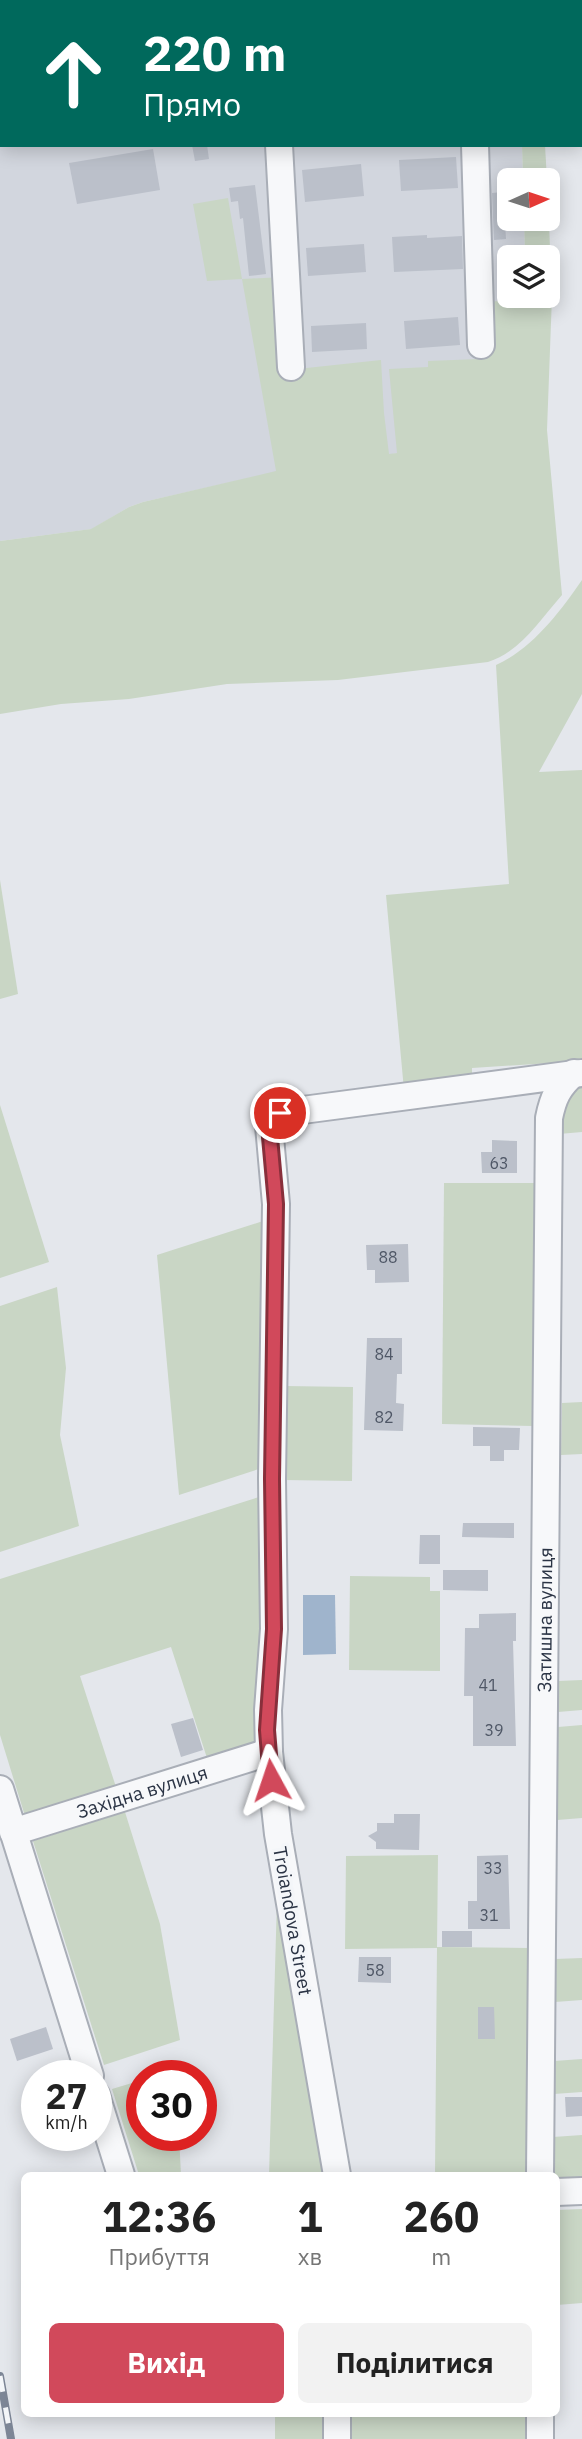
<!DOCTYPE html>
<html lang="uk">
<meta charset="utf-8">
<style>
:root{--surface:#fff;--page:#f2f2f2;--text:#222;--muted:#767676;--accent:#d1495b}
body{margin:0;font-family:"IBM Plex Sans",sans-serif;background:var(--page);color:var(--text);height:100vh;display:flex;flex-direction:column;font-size:26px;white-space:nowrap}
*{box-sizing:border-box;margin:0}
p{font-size:23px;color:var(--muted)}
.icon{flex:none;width:38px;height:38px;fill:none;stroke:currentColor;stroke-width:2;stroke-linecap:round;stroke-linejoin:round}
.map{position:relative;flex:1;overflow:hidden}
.details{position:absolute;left:21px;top:2172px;width:539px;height:245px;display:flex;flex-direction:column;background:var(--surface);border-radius:10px;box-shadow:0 4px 18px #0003}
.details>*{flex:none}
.top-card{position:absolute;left:0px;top:0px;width:583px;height:147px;box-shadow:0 4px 18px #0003;background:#00695c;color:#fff;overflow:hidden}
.needle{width:46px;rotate:87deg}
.tools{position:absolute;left:497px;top:168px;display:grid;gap:14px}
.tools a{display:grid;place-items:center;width:63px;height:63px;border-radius:10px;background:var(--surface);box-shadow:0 4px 18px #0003;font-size:35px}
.speed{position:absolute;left:21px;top:2060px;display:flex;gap:14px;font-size:35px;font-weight:700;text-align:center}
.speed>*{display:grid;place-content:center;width:91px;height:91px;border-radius:50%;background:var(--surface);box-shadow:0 4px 18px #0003;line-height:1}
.speed small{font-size:18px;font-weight:400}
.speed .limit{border:10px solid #d22;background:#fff;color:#111}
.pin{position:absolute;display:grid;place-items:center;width:60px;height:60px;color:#fff;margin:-30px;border:4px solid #fff;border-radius:50%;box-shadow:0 2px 7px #0007}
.me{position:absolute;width:77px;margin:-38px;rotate:355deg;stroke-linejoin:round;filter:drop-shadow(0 0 5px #0008)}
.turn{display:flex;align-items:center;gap:24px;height:147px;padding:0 28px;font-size:32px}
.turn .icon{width:91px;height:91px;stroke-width:2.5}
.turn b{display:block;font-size:49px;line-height:60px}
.eta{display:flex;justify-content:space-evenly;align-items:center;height:119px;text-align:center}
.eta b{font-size:42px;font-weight:700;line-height:49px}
.button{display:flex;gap:14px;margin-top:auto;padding:14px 28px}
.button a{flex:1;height:80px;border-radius:10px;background:var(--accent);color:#fff;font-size:28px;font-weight:700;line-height:80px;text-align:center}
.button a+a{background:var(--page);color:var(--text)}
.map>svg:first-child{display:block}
</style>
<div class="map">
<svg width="582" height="2439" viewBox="0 0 582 2439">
<rect width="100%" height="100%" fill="#e4e7ec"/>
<!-- built -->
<path fill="#d2d6de" d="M0 0H508L2 2V145H522L523 180H509V219H524L525 257H509V296H526L530 433 276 472 143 502 129 507 92 529 0 541Z"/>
<!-- green -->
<g fill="#c9d6c5">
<path d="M522 145H545L547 180H523Z"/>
<path d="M228 198 242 279 283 277 288 370 381 360 384 413 389 454 397 453 389 369 428 367V361L479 359 485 302 526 299V296H548V257H525L524 219H548V200L552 296 547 430 562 595C540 620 520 652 488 662L338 680 227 684 129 699 61 704 0 714V541L91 529 129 507 143 502 276 471 242 279 207 281 193 204Z"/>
<path d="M582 580V694L539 772 582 770V1061L472 1068V1082L404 1090 386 895 509 884 496 665C532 649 560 612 582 580Z"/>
<path d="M0 880 18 994 0 999Z"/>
<path d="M582 1079V1132L559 1134 561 1102Z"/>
<path d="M0 1105 49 1262 0 1278Z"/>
<path d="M444 1183H535L533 1426 442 1424Z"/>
<path d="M263 1221 262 1468 179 1495 157 1255Z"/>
<path d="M57 1287 66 1368 60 1435 79 1526 0 1552V1306Z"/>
<path d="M285 1386 353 1387 352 1481 283 1480Z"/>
<path d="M582 1402V1454L561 1455 562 1403Z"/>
<path d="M259 1497 261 1742 207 1758 171 1647 80 1676 116 1787 25 1816 0 1735V1579Z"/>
<path d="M350 1576 430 1577V1591H440V1671L349 1670Z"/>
<path d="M582 1680V1710L558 1712V1681Z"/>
<path d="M582 1725V1818L557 1820 558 1727Z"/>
<path d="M125 1812 160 1924 180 2040 104 2065 33 1841Z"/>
<path d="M438 1855 437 1947 529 1948 527 2175H435L437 1948 345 1949 346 1856Z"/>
<path d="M277 1900 329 2175H269Z"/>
<path d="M582 1958V2000L555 2002V1959Z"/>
<path d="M582 2059V2092L554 2094V2061Z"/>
<path d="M142 2080V2135H179L181 2175H139L112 2089Z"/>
<path d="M582 2135V2182L557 2181 556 2175H553V2137Z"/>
<path d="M582 2209V2303L557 2305V2210Z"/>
<path d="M275 2413H327L326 2439H275Z"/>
<path d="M348 2413H526V2439H347Z"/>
</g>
<!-- water -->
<path fill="#9fb4cc" d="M303 1595H335L336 1654 303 1655Z"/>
<!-- building -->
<g fill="#bbc0ca">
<path d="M192 145H207L209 159 195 161Z"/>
<path d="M153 149 160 190 77 204 69 163Z"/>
<path d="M456 157 458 188 401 191 399 160Z"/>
<path d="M361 164 364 196 305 202 302 170Z"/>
<path d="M255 185 266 274 249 276 243 218 240 219 238 201 231 202 229 188Z"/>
<path d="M503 192 506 239 494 240 492 193Z"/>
<path d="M427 235V238L462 236 463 269 394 272 392 237Z"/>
<path d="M364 244 366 272 308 276 306 248Z"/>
<path d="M458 317 460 345 406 349 404 321Z"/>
<path d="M366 323 367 349 312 352 311 326Z"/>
<path d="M492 1140 517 1141V1173H482L481 1152H492Z"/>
<path d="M408 1244 409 1282 375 1283V1270H367L366 1245Z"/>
<path d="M367 1338H402V1374H397L396 1403 404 1404 403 1431 364 1430Z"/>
<path d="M473 1427 520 1428 519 1450H504V1461H490V1446H473Z"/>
<path d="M463 1523H514V1538L462 1537Z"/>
<path d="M420 1535H440V1564H419Z"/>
<path d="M443 1570H488V1591L443 1590Z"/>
<path d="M516 1613V1641H513L516 1746H473V1696H464L465 1628H479V1614Z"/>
<path d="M193 1718 203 1750 181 1757 171 1724Z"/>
<path d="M394 1814H420L419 1850 376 1849V1842L368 1836 377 1831V1823H394Z"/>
<path d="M508 1855 510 1929H468V1901H477V1856Z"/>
<rect x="442" y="1931" width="30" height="16"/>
<path d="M359 1957H391V1983L358 1982Z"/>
<path d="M478 2007H494L495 2039H478Z"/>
<path d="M46 2027 53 2049 17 2061 10 2039Z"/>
<path d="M565 2097H582V2116L566 2117Z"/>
</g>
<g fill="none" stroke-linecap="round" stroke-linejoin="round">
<defs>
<g id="minor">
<path d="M543 2 571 0"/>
<path d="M0 44H2"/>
<path d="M279 145 291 367"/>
<path d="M475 145 481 345"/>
<path d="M0 1789 90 2076"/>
<path id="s1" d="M13 1832 269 1752"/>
<path d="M96 2095 121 2175"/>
<path d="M337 2175 278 1834 269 1752 268 1710 274 1629 272 1479 276 1204 269 1126 273 1116 280 1113 582 1073"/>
<path id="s2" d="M540 2175 549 1118C553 1098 558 1087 574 1073"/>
<path d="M556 2192 582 2191"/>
<path d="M337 2439V2413"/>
<path d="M540 2439V2413"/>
</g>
</defs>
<!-- minor casing -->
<use href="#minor" stroke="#a9aeb7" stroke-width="30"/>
<!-- minor -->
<use href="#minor" stroke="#f7f8fa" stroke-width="26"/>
<defs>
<path id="rail" d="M0 2376 11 2439"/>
</defs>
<!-- rail casing -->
<use href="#rail" stroke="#7d8696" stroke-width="8"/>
<!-- rail -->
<use href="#rail" stroke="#f4f6f9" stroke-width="5" stroke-dasharray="16" stroke-linecap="butt"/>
</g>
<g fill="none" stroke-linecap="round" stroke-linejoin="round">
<defs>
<path id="route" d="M271 1780 267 1730 274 1629 272 1479 276 1204 269 1126 273 1116 280 1113"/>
</defs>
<!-- route casing -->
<use href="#route" stroke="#882f3b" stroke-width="18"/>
<!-- route -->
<use href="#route" stroke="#d1495b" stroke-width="12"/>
</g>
<g text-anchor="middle" stroke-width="7" stroke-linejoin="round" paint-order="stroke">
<!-- number labels -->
<g font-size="16" fill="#4f5766">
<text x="499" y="1169">63</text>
<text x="388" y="1263">88</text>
<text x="384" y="1360">84</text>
<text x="384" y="1423">82</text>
<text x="488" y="1691">41</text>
<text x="494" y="1736">39</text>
<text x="493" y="1874">33</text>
<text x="489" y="1921">31</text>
<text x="375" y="1976">58</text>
</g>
<!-- street labels -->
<g font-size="19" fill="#2b3445" stroke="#f4f6f9">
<text dy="7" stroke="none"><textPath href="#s2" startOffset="555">Затишна вулиця</textPath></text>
<text dy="7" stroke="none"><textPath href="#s1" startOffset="135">Західна вулиця</textPath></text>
<text transform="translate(293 1921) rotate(80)" y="7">Troiandova Street</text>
</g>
</g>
</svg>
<div class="tools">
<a><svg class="needle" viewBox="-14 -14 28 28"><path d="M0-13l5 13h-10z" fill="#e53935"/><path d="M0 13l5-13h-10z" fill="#767676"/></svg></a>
<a><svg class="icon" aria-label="layers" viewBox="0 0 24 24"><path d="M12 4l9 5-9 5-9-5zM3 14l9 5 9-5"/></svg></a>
</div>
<div class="speed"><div>27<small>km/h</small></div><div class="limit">30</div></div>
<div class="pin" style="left:280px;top:1113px;background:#d93025"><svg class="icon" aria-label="arrive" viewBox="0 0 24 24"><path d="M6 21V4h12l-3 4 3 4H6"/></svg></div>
<svg class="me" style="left:271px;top:1780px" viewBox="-20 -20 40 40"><path d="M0-17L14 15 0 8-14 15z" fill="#d1495b" stroke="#fff" stroke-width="4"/></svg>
<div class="top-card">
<div class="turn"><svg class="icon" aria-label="ahead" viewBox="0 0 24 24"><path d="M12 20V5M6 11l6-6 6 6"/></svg><div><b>220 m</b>Прямо</div></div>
</div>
<section class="details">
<div class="eta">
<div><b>12:36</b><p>Прибуття</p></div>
<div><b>1</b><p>хв</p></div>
<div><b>260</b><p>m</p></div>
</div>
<div class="button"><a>Вихід</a><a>Поділитися</a></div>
</section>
</div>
